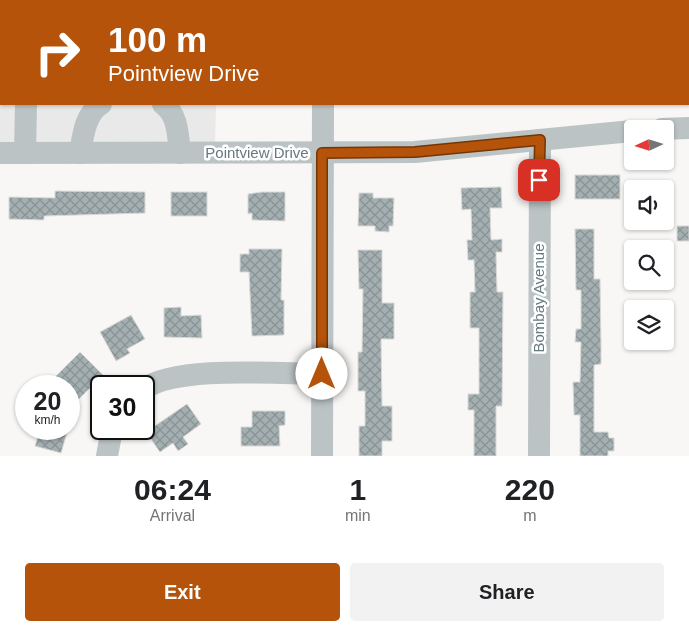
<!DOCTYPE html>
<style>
:root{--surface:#fff;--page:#f2f2f2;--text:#202124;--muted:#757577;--accent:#b45309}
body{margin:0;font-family:Arial,sans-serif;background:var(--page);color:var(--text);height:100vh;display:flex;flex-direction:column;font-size:19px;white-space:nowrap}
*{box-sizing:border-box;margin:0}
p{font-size:16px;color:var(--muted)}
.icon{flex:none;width:28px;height:28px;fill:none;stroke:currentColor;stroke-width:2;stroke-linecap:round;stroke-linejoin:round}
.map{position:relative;height:456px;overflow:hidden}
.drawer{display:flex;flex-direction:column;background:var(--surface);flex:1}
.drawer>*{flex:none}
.guide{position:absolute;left:0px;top:0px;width:690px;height:105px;box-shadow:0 1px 4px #0004;background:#b45309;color:#fff;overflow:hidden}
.needle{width:32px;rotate:266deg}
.controls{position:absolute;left:624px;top:120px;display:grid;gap:10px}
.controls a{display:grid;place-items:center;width:50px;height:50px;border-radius:5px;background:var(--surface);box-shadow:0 1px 4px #0004;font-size:25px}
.speed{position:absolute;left:15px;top:375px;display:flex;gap:10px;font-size:25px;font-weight:700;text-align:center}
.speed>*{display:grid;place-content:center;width:65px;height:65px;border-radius:50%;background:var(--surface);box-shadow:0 1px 4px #0004;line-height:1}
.speed small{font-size:12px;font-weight:400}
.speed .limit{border:2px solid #111;border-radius:8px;background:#fff;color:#111}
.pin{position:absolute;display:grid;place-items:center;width:42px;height:42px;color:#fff;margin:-21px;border-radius:10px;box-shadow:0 2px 8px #0006}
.me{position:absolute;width:55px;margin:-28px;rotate:0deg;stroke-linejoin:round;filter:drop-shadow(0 0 4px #0008)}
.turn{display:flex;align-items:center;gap:18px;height:105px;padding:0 25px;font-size:22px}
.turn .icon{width:65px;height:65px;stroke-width:2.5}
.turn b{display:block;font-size:35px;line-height:42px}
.eta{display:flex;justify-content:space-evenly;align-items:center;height:85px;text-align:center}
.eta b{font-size:30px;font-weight:700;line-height:35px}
.button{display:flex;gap:10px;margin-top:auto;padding:10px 25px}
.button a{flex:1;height:58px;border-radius:5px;background:var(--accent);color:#fff;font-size:20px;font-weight:700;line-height:58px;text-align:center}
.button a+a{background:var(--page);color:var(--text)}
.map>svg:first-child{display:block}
</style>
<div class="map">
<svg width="689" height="456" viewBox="0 0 689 456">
<defs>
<pattern id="building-cross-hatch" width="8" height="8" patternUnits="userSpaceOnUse" patternTransform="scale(1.25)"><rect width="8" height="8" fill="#a4afb2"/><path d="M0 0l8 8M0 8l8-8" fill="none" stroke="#899396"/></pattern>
</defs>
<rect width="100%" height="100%" fill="#f8f7f5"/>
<!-- built -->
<path fill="#e8e9e8" d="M0 0H218L1 1V104H216L215 144 0 145Z"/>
<!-- building -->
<g fill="url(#building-cross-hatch)" stroke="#d9d9d7">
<rect x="575" y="175" width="45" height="24"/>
<path d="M501 187 502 208H490L491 240 502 239V252H496L497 292H503L502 406H496V456H474V410H468V394H479V328H470V292H475L474 260H468L467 240H472L471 209 462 210 461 188Z"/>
<path d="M55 191 145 192V213L44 216V220L9 219V197L55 198Z"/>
<rect x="171" y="192" width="36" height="24"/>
<path d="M262 192H285V221L252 220V213L248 214V194Z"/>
<path d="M359 193H373V198H394L393 226H389V232L375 231V226H358Z"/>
<rect x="677" y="226" width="12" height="15"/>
<path d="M575 229H594V279H600L601 346V364L594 365V432H608L609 438H614V451H608V456H580V415H574L573 382H580L581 342H575L576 329H581V290H576Z"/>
<path d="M249 249H282L281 300H284V335L252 336 249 272H240V254H249Z"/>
<path d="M358 250H382V303H394V339H381L382 406H392V441H382V456H359V426H365V391H358V352H362L363 289H359Z"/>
<path d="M181 307V316L201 315 202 338 164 337V308Z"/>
<path d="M131 315 145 339 127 349 130 353 116 361 100 332Z"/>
<path d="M80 352 103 375 78 400 69 391V386H64L55 377Z"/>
<path d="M187 404 201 424 183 437 188 444 178 451 173 443 160 452 146 432Z"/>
<path d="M252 411H285V425L279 426 280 446H241V427H252Z"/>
<path d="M40 429H68L61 453 35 446Z"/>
</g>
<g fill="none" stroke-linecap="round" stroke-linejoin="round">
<!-- minor -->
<g stroke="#bcc3c4" stroke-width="22">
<path d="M324 1V0"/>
<path d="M0 78H1"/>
<path d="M163 104C178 114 178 136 180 153"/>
<path d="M662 129 689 128"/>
<path d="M0 153 415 152 632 131"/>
<path d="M25 153 26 104"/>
<path d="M80 153C83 136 85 114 101 104"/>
<path d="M144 389C177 365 279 374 322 374"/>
<path d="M107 456 112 429"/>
<path d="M322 456 323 104"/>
<path d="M539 456 540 140"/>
</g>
</g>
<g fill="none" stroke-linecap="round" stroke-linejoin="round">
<defs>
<path id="route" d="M322 374V153L415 152 540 140 539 180"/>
</defs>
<!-- route casing -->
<use href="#route" stroke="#753606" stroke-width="12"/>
<!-- route -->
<use href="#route" stroke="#b45309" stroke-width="9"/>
</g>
<g text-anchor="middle" stroke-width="5" stroke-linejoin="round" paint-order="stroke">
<!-- street labels -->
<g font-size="15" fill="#65797e" stroke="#fff">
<text x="257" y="158">Pointview Drive</text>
<text transform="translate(539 298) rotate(-90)" y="5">Bombay Avenue</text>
</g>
</g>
</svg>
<div class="controls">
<a><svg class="needle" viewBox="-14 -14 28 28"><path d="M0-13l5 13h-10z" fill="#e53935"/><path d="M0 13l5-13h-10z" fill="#757577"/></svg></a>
<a><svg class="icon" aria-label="sound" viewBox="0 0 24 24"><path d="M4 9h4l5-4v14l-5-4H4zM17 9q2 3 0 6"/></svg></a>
<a><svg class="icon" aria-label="search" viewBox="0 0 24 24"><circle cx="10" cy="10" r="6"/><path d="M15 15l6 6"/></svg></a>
<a><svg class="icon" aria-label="layers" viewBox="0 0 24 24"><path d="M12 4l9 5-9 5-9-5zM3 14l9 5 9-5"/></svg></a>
</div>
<div class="speed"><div>20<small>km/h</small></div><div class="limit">30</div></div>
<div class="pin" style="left:539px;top:180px;background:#d93025"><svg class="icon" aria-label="arrive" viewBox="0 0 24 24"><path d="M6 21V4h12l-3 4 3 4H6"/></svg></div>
<svg class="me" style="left:322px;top:374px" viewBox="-20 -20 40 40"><circle r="19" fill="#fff"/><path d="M0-13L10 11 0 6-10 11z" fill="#b45309"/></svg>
<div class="guide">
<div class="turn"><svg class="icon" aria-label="right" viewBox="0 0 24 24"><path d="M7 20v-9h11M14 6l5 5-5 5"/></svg><div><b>100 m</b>Pointview Drive</div></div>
</div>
</div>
<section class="drawer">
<div class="eta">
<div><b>06:24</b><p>Arrival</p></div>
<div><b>1</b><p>min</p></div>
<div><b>220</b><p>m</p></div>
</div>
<div class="button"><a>Exit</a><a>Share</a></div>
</section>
